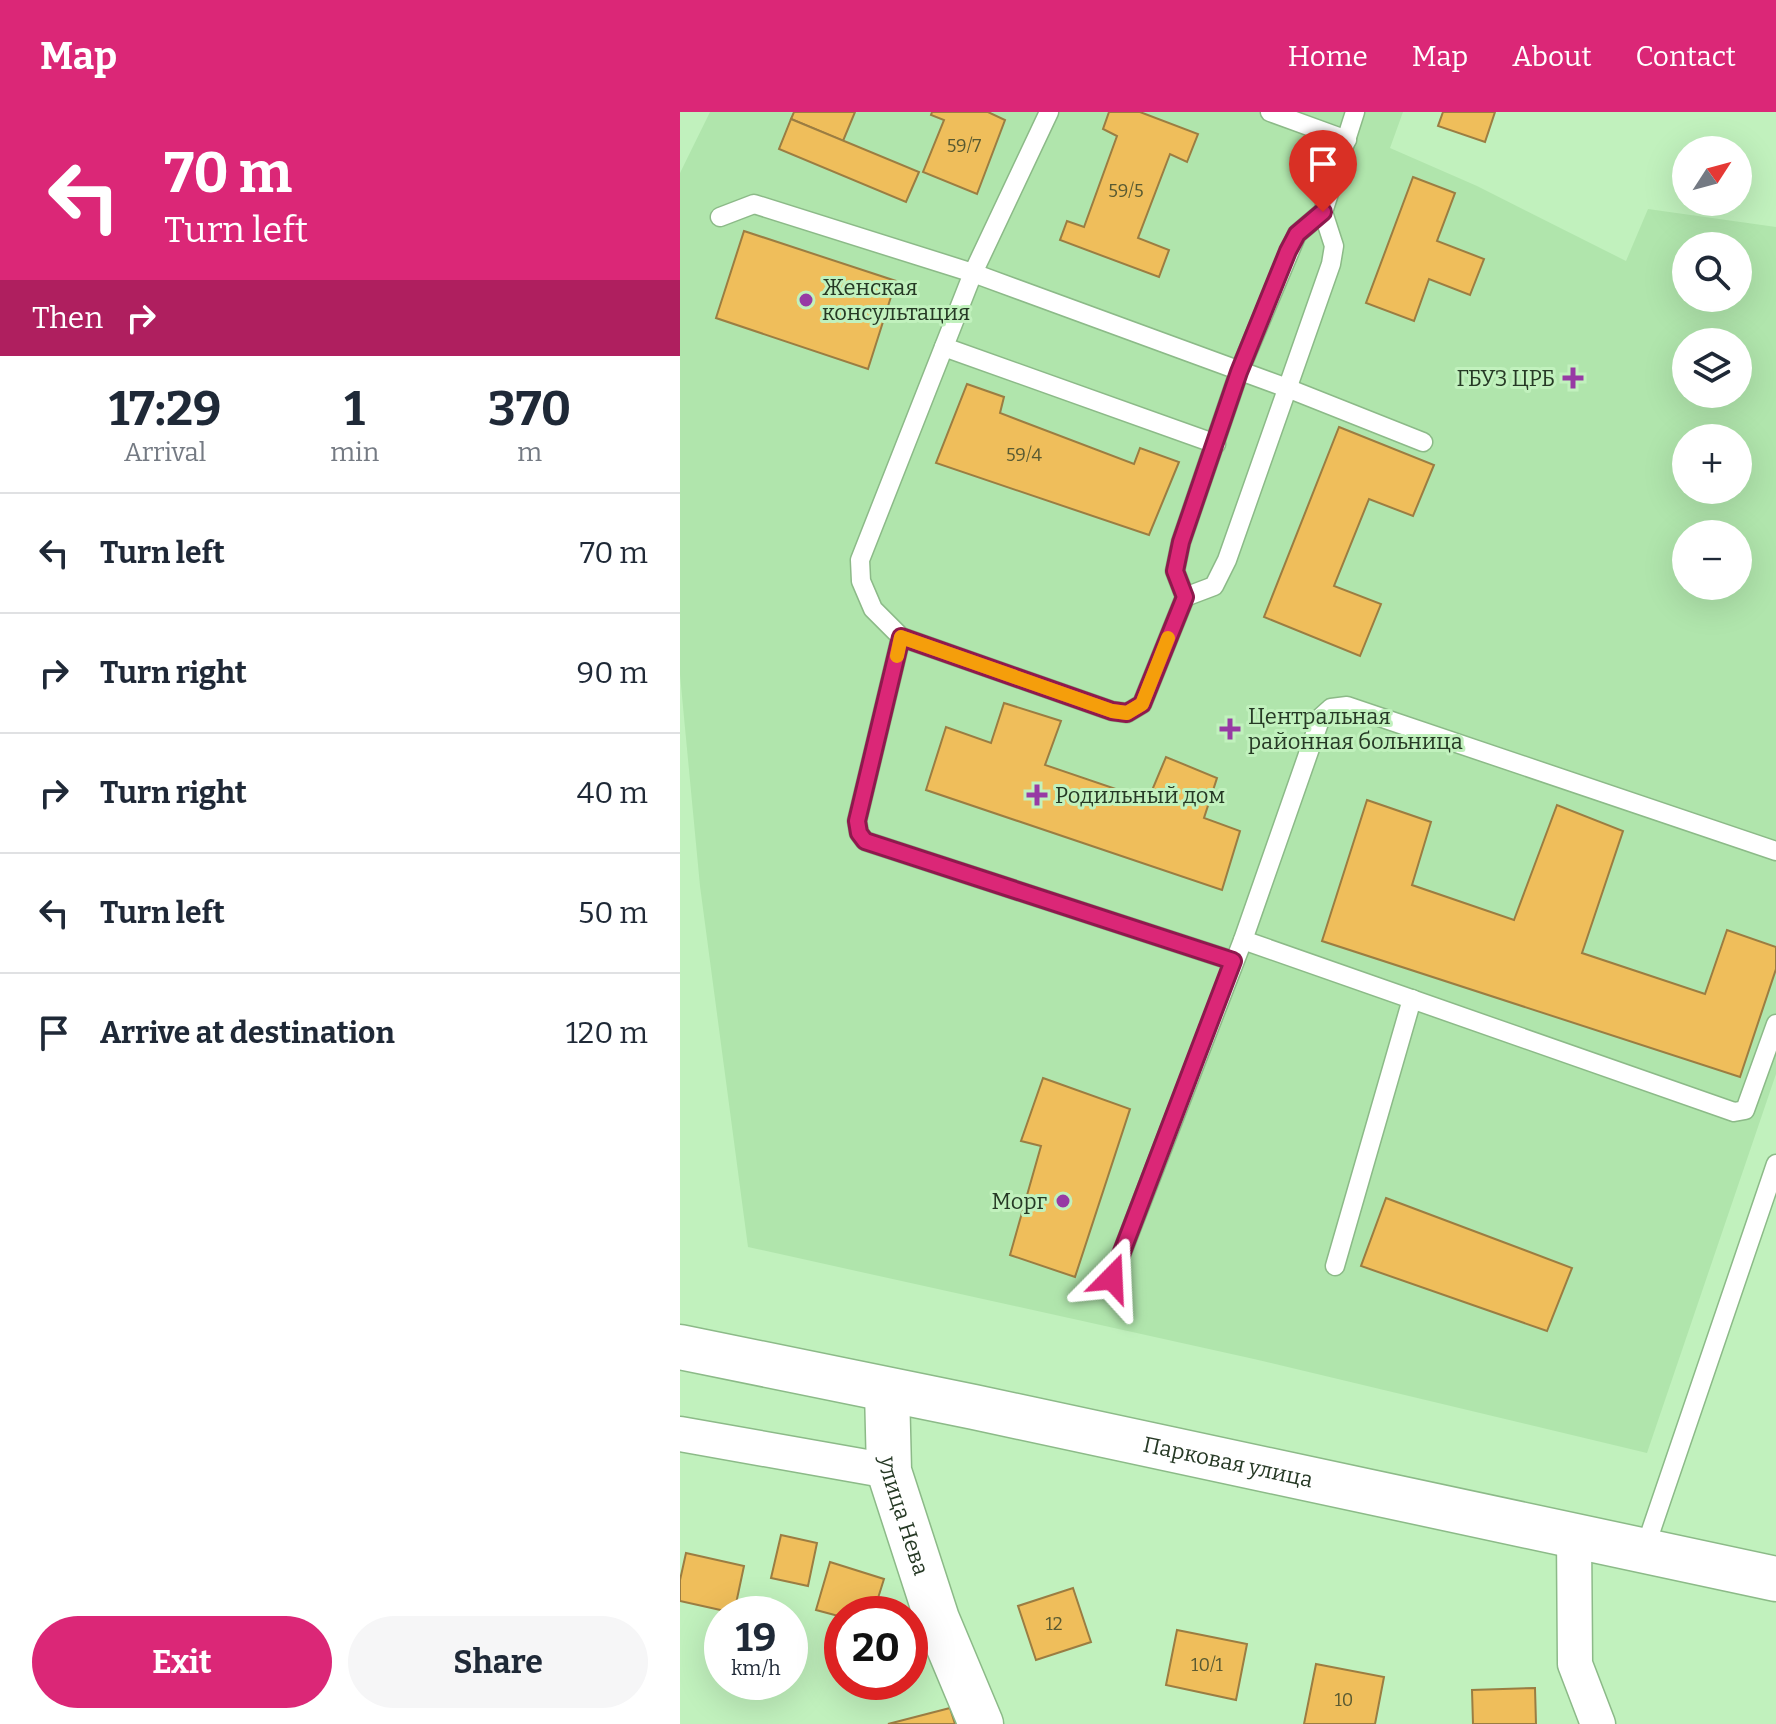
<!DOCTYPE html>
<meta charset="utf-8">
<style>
:root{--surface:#fff;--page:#f6f6f7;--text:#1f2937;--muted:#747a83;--line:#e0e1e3;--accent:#db2777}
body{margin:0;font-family:Bitter,serif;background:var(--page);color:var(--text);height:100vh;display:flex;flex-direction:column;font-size:30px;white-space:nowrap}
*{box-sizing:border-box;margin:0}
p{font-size:26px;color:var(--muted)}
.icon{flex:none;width:44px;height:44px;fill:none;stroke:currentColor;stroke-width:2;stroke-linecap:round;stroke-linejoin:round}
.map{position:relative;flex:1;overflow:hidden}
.panel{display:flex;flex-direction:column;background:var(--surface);width:680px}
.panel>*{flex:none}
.hud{background:#db2777;color:#fff;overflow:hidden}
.needle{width:52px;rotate:54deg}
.buttons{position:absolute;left:992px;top:24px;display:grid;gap:16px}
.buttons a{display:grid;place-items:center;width:80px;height:80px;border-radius:50%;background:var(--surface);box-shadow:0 8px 32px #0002;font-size:40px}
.speed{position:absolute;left:24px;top:1484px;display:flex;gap:16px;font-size:40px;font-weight:700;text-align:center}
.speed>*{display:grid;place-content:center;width:104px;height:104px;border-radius:50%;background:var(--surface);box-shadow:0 8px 32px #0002;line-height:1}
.speed small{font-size:20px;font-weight:400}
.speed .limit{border:12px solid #d22;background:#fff;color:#111}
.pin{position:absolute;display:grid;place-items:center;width:68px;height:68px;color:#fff;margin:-82px -34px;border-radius:50% 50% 50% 0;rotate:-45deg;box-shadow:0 0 8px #0007}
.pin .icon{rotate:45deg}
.me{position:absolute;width:88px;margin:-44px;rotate:21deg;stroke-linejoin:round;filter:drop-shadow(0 0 6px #0008)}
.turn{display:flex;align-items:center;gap:28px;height:168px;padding:0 32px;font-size:36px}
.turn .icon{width:104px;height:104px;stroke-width:2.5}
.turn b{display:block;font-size:56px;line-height:68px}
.then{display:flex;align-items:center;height:76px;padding:0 32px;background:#0003;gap:16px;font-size:30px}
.eta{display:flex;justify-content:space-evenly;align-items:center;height:136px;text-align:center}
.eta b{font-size:48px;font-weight:700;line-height:56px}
.button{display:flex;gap:16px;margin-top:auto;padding:16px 32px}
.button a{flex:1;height:92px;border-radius:48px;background:var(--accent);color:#fff;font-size:32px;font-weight:700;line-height:92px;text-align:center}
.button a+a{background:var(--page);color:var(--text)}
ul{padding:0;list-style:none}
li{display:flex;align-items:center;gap:24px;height:120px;padding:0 32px;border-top:2px solid var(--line)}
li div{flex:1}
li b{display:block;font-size:30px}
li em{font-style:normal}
header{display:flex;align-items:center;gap:48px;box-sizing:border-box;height:112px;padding:0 40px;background:var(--accent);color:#fff}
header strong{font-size:38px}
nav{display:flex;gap:44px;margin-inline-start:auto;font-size:28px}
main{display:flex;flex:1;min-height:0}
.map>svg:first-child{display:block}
</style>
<header>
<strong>Map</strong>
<nav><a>Home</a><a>Map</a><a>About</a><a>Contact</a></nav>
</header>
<main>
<section class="panel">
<div class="hud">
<div class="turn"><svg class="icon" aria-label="left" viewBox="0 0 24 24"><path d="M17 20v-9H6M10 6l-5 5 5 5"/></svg><div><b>70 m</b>Turn left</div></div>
<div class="then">Then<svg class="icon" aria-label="right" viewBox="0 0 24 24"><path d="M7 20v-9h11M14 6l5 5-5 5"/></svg></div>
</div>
<div class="eta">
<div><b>17:29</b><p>Arrival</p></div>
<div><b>1</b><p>min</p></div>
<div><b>370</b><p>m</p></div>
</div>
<ul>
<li><svg class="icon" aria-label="left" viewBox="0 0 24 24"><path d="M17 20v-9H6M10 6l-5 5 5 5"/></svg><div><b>Turn left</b></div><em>70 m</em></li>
<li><svg class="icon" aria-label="right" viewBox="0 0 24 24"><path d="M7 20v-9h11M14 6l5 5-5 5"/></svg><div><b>Turn right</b></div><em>90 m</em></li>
<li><svg class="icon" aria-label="right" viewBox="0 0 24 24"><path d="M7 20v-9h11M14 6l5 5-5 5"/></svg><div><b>Turn right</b></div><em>40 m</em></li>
<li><svg class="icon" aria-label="left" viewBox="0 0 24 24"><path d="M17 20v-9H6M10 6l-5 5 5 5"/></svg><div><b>Turn left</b></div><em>50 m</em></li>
<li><svg class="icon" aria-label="arrive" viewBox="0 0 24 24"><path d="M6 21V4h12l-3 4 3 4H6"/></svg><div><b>Arrive at destination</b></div><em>120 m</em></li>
</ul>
<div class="button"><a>Exit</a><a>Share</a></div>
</section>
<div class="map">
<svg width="1096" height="1612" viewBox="0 0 1096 1612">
<rect width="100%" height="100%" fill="#c1f1bd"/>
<!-- built -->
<path fill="#b0e5ac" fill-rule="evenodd" d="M30 0H723L710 36 797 74 946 149 968 97 1096 115V962L967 1341 574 1247 68 1135 20 774 0 563V61ZM1006 134H1058V186H1006ZM1006 230H1058V282H1006ZM1006 326H1058V378H1006ZM1006 422H1058V474H1006Z"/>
<!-- building -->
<g fill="#efbe5b" stroke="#9b7d42" stroke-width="2">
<path d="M114 0H175L163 29 111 7Z"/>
<path d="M252 0H308L325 8 297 82 243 60 264 8 251 3Z"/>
<path d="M429 0H460L518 22 507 50 490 42 458 126 489 138 479 165 380 128 387 109 404 115 437 24 423 17Z"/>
<path d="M763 0H815L805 30 758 14Z"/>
<path d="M111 7 239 60 226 90 99 37Z"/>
<path d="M733 65 775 81 757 129 804 147 790 183 749 167 734 209 686 191Z"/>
<path d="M64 119 216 169 188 257 36 206Z"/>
<path d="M287 272 324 285 320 301 454 352 460 336 499 350 469 423 256 351Z"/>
<path d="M659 315 754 353 733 404 689 387 654 474 701 492 680 544 584 505Z"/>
<path d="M324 591 381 609 365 653 468 688 486 645 537 666 524 706 560 719 542 778 246 678 266 615 311 631Z"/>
<path d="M687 688 751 710 732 773 834 808 877 693 943 719 902 841 1025 882 1047 818 1096 835V857L1060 965 642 829Z"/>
<path d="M363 966 450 997 395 1165 330 1143 361 1034 341 1029Z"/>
<path d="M706 1086 892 1156 867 1219 681 1154Z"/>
<path d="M101 1423 137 1431 128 1474 91 1466Z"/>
<path d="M6 1441 64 1454 54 1501 0 1489V1468Z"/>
<path d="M150 1450 204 1467 193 1502H162V1505L136 1498Z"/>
<path d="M393 1476 411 1530 356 1548 338 1494Z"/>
<path d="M497 1518 567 1532 556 1588 486 1573Z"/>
<path d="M636 1552 704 1565 695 1612H624Z"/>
<path d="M855 1576 856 1612H793L792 1578Z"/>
<path d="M270 1596 275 1612H208Z"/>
</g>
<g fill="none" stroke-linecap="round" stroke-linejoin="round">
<defs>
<g id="lane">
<path d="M369 0 293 161 180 448 181 469 193 497 221 525 432 599 447 601 462 592 505 485 495 459 501 430 559 260 617 122 643 100 675 0"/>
<path d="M590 0 667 28"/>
<path d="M40 105 74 92 293 161 607 276 743 330"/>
<path d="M264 235 536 332"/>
<path d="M505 485 534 474 547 448 651 152 654 134 643 100"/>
<path d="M221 525 177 709 179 721 185 729 553 849"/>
<path d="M563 828 1054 1000 1065 998 1096 912"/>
<path d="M655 1154 732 887"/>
<path d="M432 1166 563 828 641 605 651 596 667 594 1096 739"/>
<path d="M964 1439 1096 1052"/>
</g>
<g id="street">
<path d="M0 1322 209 1359"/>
<path d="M894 1423 895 1552 918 1612"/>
</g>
<g id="secondary">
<path id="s1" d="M0 1235 294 1295 1096 1467"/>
<path id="s2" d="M207 1278 209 1359 257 1507 301 1612"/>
</g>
</defs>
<!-- lane casing -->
<use href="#lane" stroke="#8cba88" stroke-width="21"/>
<!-- street casing -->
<use href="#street" stroke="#8cba88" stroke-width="37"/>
<!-- secondary casing -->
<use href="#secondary" stroke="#8cba88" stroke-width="47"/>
<!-- lane -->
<use href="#lane" stroke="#fff" stroke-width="18"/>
<!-- street -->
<use href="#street" stroke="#fff" stroke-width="34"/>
<!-- secondary -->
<use href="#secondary" stroke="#fff" stroke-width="44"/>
</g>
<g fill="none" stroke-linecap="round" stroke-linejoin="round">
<defs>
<path id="route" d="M432 1166 553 849 185 729 179 721 177 709 221 525 432 599 447 601 462 592 505 485 495 459 501 430 559 260 608 139 617 122 643 100"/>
</defs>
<!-- route casing -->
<use href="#route" stroke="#8e194d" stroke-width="20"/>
<!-- route -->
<use href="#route" stroke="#db2777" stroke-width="14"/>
<!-- slow -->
<path stroke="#f59e0b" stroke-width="14" d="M217 544 221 525 432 599 447 601 462 592 488 526"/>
</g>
<!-- markers -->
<g fill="#973aa4" stroke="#c1f1bd" stroke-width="3">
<circle cx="126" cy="188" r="8"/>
<path d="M889 254h8v8h8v8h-8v8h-8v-8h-8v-8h8z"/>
<path d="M546 605h8v8h8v8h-8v8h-8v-8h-8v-8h8z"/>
<path d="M353 671h8v8h8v8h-8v8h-8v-8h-8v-8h8z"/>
<circle cx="383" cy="1089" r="8"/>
</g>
<g text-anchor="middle" stroke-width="6" stroke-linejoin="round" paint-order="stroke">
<!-- number labels -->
<g font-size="18" fill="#585a32">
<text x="284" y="40">59/7</text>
<text x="446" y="85">59/5</text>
<text x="344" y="349">59/4</text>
<text x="374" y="1518">12</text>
<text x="527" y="1559">10/1</text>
<text x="664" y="1594">10</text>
</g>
<!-- poi labels -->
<g font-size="22" fill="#263925" stroke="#c1f1bd" text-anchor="start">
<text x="142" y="183">Женская<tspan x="142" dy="25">консультация</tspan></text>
<text x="875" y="274" text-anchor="end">ГБУЗ ЦРБ</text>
<text x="568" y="612">Центральная<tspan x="568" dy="25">районная больница</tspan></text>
<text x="375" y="691">Родильный дом</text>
<text x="367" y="1097" text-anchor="end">Морг</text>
</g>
<!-- street labels -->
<g font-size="22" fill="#263925" stroke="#c1f1bd">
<text dy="8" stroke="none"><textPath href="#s1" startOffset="560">Парковая улица</textPath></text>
<text dy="8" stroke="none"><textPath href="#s2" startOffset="128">улица Нева</textPath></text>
</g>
</g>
</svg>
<div class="buttons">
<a><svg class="needle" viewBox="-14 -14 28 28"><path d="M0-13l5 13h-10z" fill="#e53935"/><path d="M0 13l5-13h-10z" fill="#747a83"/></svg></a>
<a><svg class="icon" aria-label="search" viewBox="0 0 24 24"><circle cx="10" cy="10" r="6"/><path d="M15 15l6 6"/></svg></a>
<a><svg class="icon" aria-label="layers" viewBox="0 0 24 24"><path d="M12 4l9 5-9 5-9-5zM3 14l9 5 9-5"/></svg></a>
<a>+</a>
<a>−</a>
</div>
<div class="speed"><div>19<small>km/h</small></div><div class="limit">20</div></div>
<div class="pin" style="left:643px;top:100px;background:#d93025"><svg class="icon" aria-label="arrive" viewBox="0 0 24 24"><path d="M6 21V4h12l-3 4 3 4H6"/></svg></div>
<svg class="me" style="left:432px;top:1166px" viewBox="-20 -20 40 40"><path d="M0-17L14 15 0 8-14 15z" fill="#db2777" stroke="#fff" stroke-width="4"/></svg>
</div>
</main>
